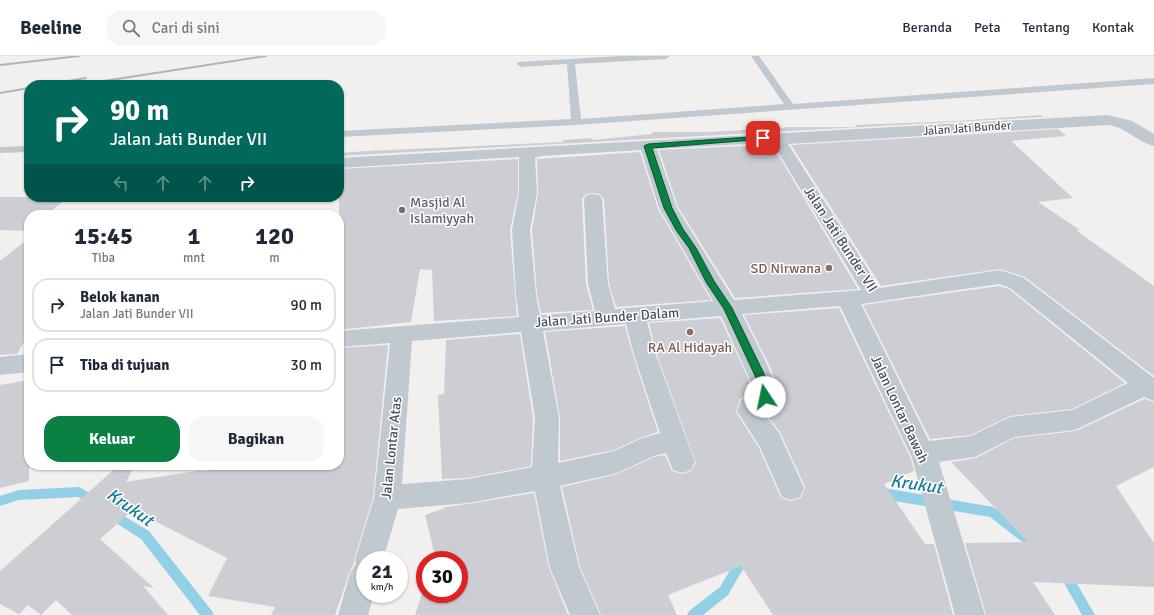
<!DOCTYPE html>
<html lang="id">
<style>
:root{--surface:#fff;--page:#f6f6f7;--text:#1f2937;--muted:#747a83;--line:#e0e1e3;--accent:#0b8043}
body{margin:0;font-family:Signika,sans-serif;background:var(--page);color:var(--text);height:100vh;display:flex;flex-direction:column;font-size:15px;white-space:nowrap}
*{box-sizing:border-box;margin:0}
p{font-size:13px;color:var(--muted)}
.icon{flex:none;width:22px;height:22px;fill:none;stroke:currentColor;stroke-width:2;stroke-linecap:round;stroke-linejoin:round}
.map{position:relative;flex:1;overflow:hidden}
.panel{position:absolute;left:24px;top:154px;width:320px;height:260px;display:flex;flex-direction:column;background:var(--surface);border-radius:16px;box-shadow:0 1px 3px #0004}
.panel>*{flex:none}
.guide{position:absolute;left:24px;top:24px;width:320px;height:122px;border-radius:16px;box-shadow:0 1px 3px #0004;background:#00695c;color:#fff;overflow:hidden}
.speed{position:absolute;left:356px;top:495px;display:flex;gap:8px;font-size:20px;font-weight:700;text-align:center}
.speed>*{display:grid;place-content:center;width:52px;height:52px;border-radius:50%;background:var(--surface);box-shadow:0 1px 3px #0004;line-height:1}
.speed small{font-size:10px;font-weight:400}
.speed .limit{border:6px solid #d22;background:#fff;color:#111}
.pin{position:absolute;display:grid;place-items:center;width:34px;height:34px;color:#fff;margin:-17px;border-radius:8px;box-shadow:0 2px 6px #0006}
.me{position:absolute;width:44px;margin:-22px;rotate:349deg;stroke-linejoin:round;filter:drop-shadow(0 0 3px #0008)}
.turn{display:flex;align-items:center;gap:14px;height:84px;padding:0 20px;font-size:18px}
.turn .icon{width:52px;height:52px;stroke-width:2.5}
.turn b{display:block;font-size:28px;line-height:34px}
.lanes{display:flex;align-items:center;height:38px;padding:0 20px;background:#0003;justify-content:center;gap:20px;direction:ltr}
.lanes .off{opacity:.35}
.eta{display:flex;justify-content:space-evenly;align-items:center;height:68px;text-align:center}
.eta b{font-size:24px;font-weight:800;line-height:28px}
.button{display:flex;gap:8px;margin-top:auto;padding:8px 20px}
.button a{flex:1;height:46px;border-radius:16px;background:var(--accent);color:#fff;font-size:16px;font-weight:800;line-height:46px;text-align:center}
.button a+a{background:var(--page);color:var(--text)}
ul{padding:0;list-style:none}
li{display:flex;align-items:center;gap:12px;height:54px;margin:0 8px 6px;padding:0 12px;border:2px solid var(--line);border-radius:16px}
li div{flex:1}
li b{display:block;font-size:15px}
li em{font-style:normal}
header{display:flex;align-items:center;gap:24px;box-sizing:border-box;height:56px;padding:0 20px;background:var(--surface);border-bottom:1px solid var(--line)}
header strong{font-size:19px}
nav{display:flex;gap:22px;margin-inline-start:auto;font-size:14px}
.search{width:280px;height:36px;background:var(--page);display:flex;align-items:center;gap:10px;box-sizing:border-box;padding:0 14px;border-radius:16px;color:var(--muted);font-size:15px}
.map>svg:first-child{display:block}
</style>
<header>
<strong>Beeline</strong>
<div class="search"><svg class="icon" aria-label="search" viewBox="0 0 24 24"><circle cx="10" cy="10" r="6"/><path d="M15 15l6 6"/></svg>Cari di sini</div>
<nav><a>Beranda</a><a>Peta</a><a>Tentang</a><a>Kontak</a></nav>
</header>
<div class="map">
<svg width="1154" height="559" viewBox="0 0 1154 559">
<rect width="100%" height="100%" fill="#f2f0ef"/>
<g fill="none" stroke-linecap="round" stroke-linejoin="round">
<!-- stream -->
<g fill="#92d0e6" fill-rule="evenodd">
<path d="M79 431 99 442 101 446 99 450 95 451 78 441 19 444 0 450V440L19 434Z"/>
<path d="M884 432 993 451 1029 477 1031 481 1029 485 1025 487 1021 485 990 461 876 442 874 438 876 434Z"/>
<path d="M112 453 149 475 212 555 214 559H200L141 483 108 462 106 458 108 454Z"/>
<path d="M744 495 748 497 750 501 728 539 703 559H687L689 555 720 531 740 497Z"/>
<path d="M1065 512 1069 514 1095 559H1082L1059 518 1061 514Z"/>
</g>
</g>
<!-- building -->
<g fill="#cdced4">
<path d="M1040 59 1043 61 339 100V97L367 95 563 86V84L592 82 593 84 652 78V76H707L785 72 784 71H856L855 69 957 65Z"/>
<path d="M1058 73 1066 80 1011 85 1073 142 1038 146 1080 174 1077 175 1154 230V320L1025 221 1000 213 881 230 791 89Z"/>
<path d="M763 89H768L777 97 858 233 735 242 678 151 659 94Z"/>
<path d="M640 96 658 153 711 244 616 251 609 228 604 143 599 138 593 137 586 138 582 143 586 228 593 254 541 257 537 239 532 174 538 137 537 103Z"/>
<path d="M518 103V137L510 174 517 260 434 265 432 214 420 213 411 266 339 274V113Z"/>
<path d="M0 141H69L46 159H29V173L27 175 0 174Z"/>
<path d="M29 182V278L17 298 0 299V205Z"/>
<path d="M999 230 1009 233 1125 327 1072 353 1010 360 971 379 930 383 863 249Z"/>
<path d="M839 252 911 403 914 415 884 428 925 488H934L953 559H773L741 510 668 539 677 559H601L580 511 562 431 617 418 654 401 665 399 672 415 682 418 691 415 696 407 657 299 649 267 720 262 749 324 750 338 740 343 736 356 759 392 781 442 791 445 801 442 805 431 780 376 765 357 777 349 778 336 771 313 744 259Z"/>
<path d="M625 270 633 299 658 376 640 382 614 394 560 405V362L545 276Z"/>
<path d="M520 278 533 362 531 410 468 422 442 423 438 339 444 338 446 284Z"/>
<path d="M388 289 373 442 354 504V507L349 518 335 559H271L275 551 208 540 227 502 133 454 100 483 154 532 143 530 168 559H72L56 544 41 559 28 549 19 558 0 548V515L119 409H135L126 426 202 414V415L269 409H339V292Z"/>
<path d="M29 324V425L0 432V329Z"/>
<path d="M1144 343 1154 346V411L1116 430 1154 487V531L1033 526 1055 559H986L965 487 1028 486 951 406 976 402 1014 382 1076 375Z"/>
<path d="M534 437 549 512 568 559H415L425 528V538H459V504H436L425 459 445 452 444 451 468 448Z"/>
</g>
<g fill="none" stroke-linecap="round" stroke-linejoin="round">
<!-- service -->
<g fill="#c1c9d0" fill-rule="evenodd">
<path d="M620 0H670L666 3 575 8 581 63 784 48 751 0H759L793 48 1154 22V28L576 69 339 81V75L571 63 567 8 521 11 517 8 518 6Z"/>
<path d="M29 90V96L0 97V91Z"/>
</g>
<!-- minor -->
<g fill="#c1c9d0" fill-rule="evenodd">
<path d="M1108 59 1132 65 1154 78V90C1137 86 1126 71 1108 69L788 88 880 232 1000 214 1024 222 1154 322V345L1144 341 1075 374 1014 381 975 401 939 406 985 559H955L912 402 840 250 742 258C750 276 780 327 777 344 776 351 769 353 763 356L779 377 804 432 800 441 791 444 782 441 760 391 737 355 741 344 752 339 750 324 721 260 647 266 656 299 695 406 691 414 682 417 673 414 666 397 654 400 617 417 560 430 579 511 600 559H570L550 512 535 435 468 447 398 453 383 504H365V538H374L368 559H338L350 518 356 507 355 504 374 442 390 287 339 291V275L519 261 516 239 512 174 519 137V101L339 112V102ZM763 87 769 88 778 96 861 234 734 244 677 152 657 93ZM641 94 659 152 713 245 615 253 608 228 602 143 599 139 593 138 587 139 584 143 588 228 595 255 540 259 536 239 530 174 537 137 535 102 541 100ZM999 228 1010 232 1128 327 1072 354 1010 361 971 380 929 385 861 248ZM626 268 634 299 660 377 640 383 614 395 558 407 559 362 543 275ZM521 276 535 362 532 411 468 423 402 428 412 285Z"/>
<path d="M29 298V316L0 319V301Z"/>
</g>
<!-- rail -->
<g stroke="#b2b4b9" stroke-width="2">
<path d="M0 9 79 0"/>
<path d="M45 29 86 22"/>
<path d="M78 29 266 0"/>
<path d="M0 37 29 32"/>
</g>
</g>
<!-- route -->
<path fill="#0b8043" stroke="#07532c" d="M763 80 766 81V83L652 92 672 152 683 173 696 192 714 225 732 252 767 324 770 341 765 345 760 341 757 324 724 253 706 226 689 192 676 174 664 152 644 90 648 88Z"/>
<!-- markers -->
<circle fill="#6b7280" stroke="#fff" stroke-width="1.5" cx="402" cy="154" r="4"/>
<g fill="#8d6e63" stroke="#fff" stroke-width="1.5">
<circle cx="829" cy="212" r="4"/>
<circle cx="690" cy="276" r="4"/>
</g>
<g text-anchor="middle" stroke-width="3" stroke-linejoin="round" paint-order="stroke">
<!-- far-street labels -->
<g font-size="12" fill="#49525b" stroke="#fff">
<text transform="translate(967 72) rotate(-4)" y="4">Jalan Jati Bunder</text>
</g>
<!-- worship labels -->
<g font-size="14" fill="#5b616d" stroke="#fff" text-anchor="start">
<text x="410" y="151">Masjid Al<tspan x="410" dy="16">Islamiyyah</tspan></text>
</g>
<!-- street labels -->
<g font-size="14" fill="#49525b" stroke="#fff">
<text transform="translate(841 183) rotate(57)" y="5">Jalan Jati Bunder VII</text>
<text transform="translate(607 261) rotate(-4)" y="5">Jalan Jati Bunder Dalam</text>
<text transform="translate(900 353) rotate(65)" y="5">Jalan Lontar Bawah</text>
<text transform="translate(391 392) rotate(-84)" y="5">Jalan Lontar Atas</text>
</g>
<!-- education labels -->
<g font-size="14" fill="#785e54" stroke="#fff" text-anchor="end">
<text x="821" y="217">SD Nirwana</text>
<text x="690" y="296" text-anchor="middle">RA Al Hidayah</text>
</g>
<!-- near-water labels -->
<g font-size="18" font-style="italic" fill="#177ca0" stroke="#fff">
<text transform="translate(916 428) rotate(8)" y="6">Krukut</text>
<text transform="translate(130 451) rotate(35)" y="6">Krukut</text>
</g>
</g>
</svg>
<div class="speed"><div>21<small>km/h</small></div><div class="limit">30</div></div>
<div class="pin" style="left:763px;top:82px;background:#d93025"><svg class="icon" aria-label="arrive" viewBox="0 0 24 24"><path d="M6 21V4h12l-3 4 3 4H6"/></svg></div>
<svg class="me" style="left:765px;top:341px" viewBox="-20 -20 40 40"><circle r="19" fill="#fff"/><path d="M0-13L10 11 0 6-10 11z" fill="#0b8043"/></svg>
<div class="guide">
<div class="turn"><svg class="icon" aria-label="right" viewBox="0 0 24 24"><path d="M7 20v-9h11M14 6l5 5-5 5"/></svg><div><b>90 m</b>Jalan Jati Bunder VII</div></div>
<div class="lanes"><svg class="icon off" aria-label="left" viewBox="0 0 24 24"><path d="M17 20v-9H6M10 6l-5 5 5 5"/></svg><svg class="icon off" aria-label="ahead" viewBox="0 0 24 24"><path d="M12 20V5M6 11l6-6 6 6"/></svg><svg class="icon off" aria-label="ahead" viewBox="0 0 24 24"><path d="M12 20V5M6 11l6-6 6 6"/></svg><svg class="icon" aria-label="right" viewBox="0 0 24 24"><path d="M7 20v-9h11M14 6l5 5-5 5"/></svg></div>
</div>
<section class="panel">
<div class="eta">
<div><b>15:45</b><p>Tiba</p></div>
<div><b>1</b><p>mnt</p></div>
<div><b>120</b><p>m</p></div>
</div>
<ul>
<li><svg class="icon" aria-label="right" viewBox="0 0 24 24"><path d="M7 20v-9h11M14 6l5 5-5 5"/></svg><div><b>Belok kanan</b><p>Jalan Jati Bunder VII</p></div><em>90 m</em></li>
<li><svg class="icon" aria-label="arrive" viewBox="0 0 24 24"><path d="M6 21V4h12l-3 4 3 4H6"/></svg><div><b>Tiba di tujuan</b></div><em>30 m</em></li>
</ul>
<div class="button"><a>Keluar</a><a>Bagikan</a></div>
</section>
</div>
